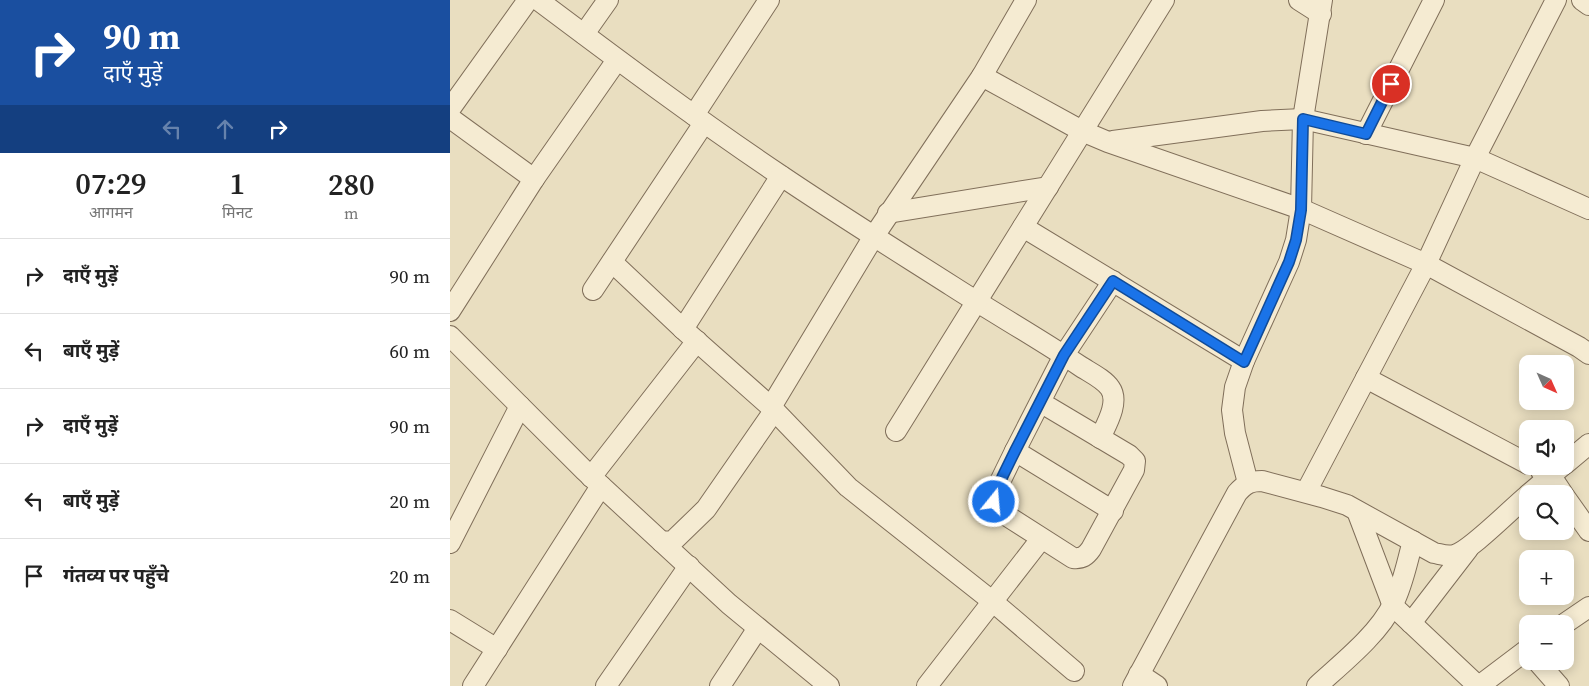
<!DOCTYPE html>
<html lang="hi">
<meta charset="utf-8">
<style>
:root{--surface:#fff;--page:#f6f6f6;--text:#222;--muted:#767676;--line:#e0e0e0}
body{margin:0;font-family:"Source Serif 4","Noto Sans Devanagari",serif;background:var(--page);color:var(--text);height:100vh;display:flex;flex-direction:column;font-size:19px;white-space:nowrap}
*{box-sizing:border-box;margin:0}
p{font-size:16px;color:var(--muted)}
.icon{flex:none;width:28px;height:28px;fill:none;stroke:currentColor;stroke-width:2;stroke-linecap:round;stroke-linejoin:round}
.map{position:relative;flex:1;overflow:hidden}
.sheet{display:flex;flex-direction:column;background:var(--surface);width:450px}
.sheet>*{flex:none}
.guide{background:#1a4fa0;color:#fff;overflow:hidden}
.needle{width:32px;rotate:135deg}
.tools{position:absolute;left:1069px;top:355px;display:grid;gap:10px}
.tools a{display:grid;place-items:center;width:55px;height:55px;border-radius:10px;background:var(--surface);box-shadow:0 2px 12px #0003;font-size:25px}
.pin{position:absolute;display:grid;place-items:center;width:42px;height:42px;color:#fff;margin:-21px;border:2px solid #fff;border-radius:50%;box-shadow:0 1px 5px #0007}
.me{position:absolute;width:55px;margin:-28px;rotate:17deg;stroke-linejoin:round;filter:drop-shadow(0 0 4px #0008)}
.turn{display:flex;align-items:center;gap:18px;height:105px;padding:0 20px;font-size:22px}
.turn .icon{width:65px;height:65px;stroke-width:2.5}
.turn b{display:block;font-size:35px;line-height:42px}
.lanes{display:flex;align-items:center;height:48px;padding:0 20px;background:#0003;justify-content:center;gap:25px;direction:ltr}
.lanes .off{opacity:.35}
.eta{display:flex;justify-content:space-evenly;align-items:center;height:85px;text-align:center}
.eta b{font-size:30px;font-weight:600;line-height:35px}
ul{padding:0;list-style:none}
li{display:flex;align-items:center;gap:15px;height:75px;padding:0 20px;border-top:1px solid var(--line)}
li div{flex:1}
li b{display:block;font-size:19px}
li em{font-style:normal}
main{display:flex;flex:1;min-height:0}
.map>svg:first-child{display:block}
</style>
<main>
<section class="sheet">
<div class="guide">
<div class="turn"><svg class="icon" aria-label="right" viewBox="0 0 24 24"><path d="M7 20v-9h11M14 6l5 5-5 5"/></svg><div><b>90 m</b>दाएँ मुड़ें</div></div>
<div class="lanes"><svg class="icon off" aria-label="left" viewBox="0 0 24 24"><path d="M17 20v-9H6M10 6l-5 5 5 5"/></svg><svg class="icon off" aria-label="ahead" viewBox="0 0 24 24"><path d="M12 20V5M6 11l6-6 6 6"/></svg><svg class="icon" aria-label="right" viewBox="0 0 24 24"><path d="M7 20v-9h11M14 6l5 5-5 5"/></svg></div>
</div>
<div class="eta">
<div><b>07:29</b><p>आगमन</p></div>
<div><b>1</b><p>मिनट</p></div>
<div><b>280</b><p>m</p></div>
</div>
<ul>
<li><svg class="icon" aria-label="right" viewBox="0 0 24 24"><path d="M7 20v-9h11M14 6l5 5-5 5"/></svg><div><b>दाएँ मुड़ें</b></div><em>90 m</em></li>
<li><svg class="icon" aria-label="left" viewBox="0 0 24 24"><path d="M17 20v-9H6M10 6l-5 5 5 5"/></svg><div><b>बाएँ मुड़ें</b></div><em>60 m</em></li>
<li><svg class="icon" aria-label="right" viewBox="0 0 24 24"><path d="M7 20v-9h11M14 6l5 5-5 5"/></svg><div><b>दाएँ मुड़ें</b></div><em>90 m</em></li>
<li><svg class="icon" aria-label="left" viewBox="0 0 24 24"><path d="M17 20v-9H6M10 6l-5 5 5 5"/></svg><div><b>बाएँ मुड़ें</b></div><em>20 m</em></li>
<li><svg class="icon" aria-label="arrive" viewBox="0 0 24 24"><path d="M6 21V4h12l-3 4 3 4H6"/></svg><div><b>गंतव्य पर पहुँचे</b></div><em>20 m</em></li>
</ul>
</section>
<div class="map">
<svg width="1139" height="686" viewBox="0 0 1139 686">
<rect width="100%" height="100%" fill="#e9dec0"/>
<g fill="none" stroke-linecap="round" stroke-linejoin="round">
<defs>
<g id="minor">
<path d="M88 0C168 60 248 120 330 175 386 213 444 249 502 286 544 313 588 338 630 366 639 372 654 379 660 388 670 402 656 425 650 438"/>
<path d="M849 0 871 14"/>
<path d="M1132 0 1139 5"/>
<path d="M134 34 158 0"/>
<path d="M532 76 632 131 658 142 851 209 976 264 1129 347 1139 354"/>
<path d="M0 109 78 0"/>
<path d="M244 115 319 0"/>
<path d="M0 118 84 179"/>
<path d="M916 134 984 0"/>
<path d="M663 141 812 121 853 119 1025 158 1139 209"/>
<path d="M438 213 598 187"/>
<path d="M573 227 794 361"/>
<path d="M162 262 233 329 321 407 398 487 542 601 624 671"/>
<path d="M143 290 254 123"/>
<path d="M0 311 84 179 167 60"/>
<path d="M233 329 331 176"/>
<path d="M0 336 135 471 279 604 379 686"/>
<path d="M916 378 1078 464"/>
<path d="M590 402 679 455 685 461 684 470 641 549C636 556 632 559 623 558L554 514C548 508 545 504 544 494L565 451 614 355 663 281"/>
<path d="M446 431 714 0"/>
<path d="M565 451 663 511"/>
<path d="M1115 464 1139 444"/>
<path d="M1091 471 1101 476 1113 494"/>
<path d="M141 477 247 341"/>
<path d="M798 483 785 433 782 410 785 387 794 361 839 262 846 240 851 209 853 119 872 0"/>
<path d="M856 492 976 264 1025 158 1106 0"/>
<path d="M1079 494 1112 466"/>
<path d="M1115 497 1139 531"/>
<path d="M907 511 943 606 1028 686"/>
<path d="M212 542 223 541 256 509 324 411 321 407 424 236 532 76 576 0"/>
<path d="M0 543 70 406"/>
<path d="M0 620 47 649"/>
<path d="M961 623 1018 549"/>
<path d="M1114 624 1139 607"/>
<path d="M1087 661 1109 686"/>
<path d="M689 674 707 686"/>
<path d="M23 686 151 486"/>
<path d="M156 686 239 566"/>
<path d="M270 686 308 628"/>
<path d="M477 686 591 539"/>
<path d="M683 686 787 493C795 484 800 481 812 481L872 497 897 505 984 553C990 554 997 557 1004 555 1019 552 1062 508 1078 495"/>
<path d="M867 686C891 664 929 634 943 604 953 585 957 562 963 541"/>
<path d="M1029 686 1078 649"/>
</g>
</defs>
<!-- minor casing -->
<use href="#minor" stroke="#806f5a" stroke-width="22"/>
<!-- minor -->
<use href="#minor" stroke="#f5ebd2" stroke-width="20"/>
</g>
<g fill="none" stroke-linecap="round" stroke-linejoin="round">
<defs>
<path id="route" d="M544 502V494L565 451 614 355 663 281 794 362 839 262 846 240 851 210 853 119 916 134 941 84"/>
</defs>
<!-- route casing -->
<use href="#route" stroke="#114b97" stroke-width="12"/>
<!-- route -->
<use href="#route" stroke="#1a73e8" stroke-width="9"/>
</g>
</svg>
<div class="tools">
<a><svg class="needle" viewBox="-14 -14 28 28"><path d="M0-13l5 13h-10z" fill="#e53935"/><path d="M0 13l5-13h-10z" fill="#767676"/></svg></a>
<a><svg class="icon" aria-label="sound" viewBox="0 0 24 24"><path d="M4 9h4l5-4v14l-5-4H4zM17 9q2 3 0 6"/></svg></a>
<a><svg class="icon" aria-label="search" viewBox="0 0 24 24"><circle cx="10" cy="10" r="6"/><path d="M15 15l6 6"/></svg></a>
<a>+</a>
<a>−</a>
</div>
<div class="pin" style="left:941px;top:84px;background:#d93025"><svg class="icon" aria-label="arrive" viewBox="0 0 24 24"><path d="M6 21V4h12l-3 4 3 4H6"/></svg></div>
<svg class="me" style="left:544px;top:502px" viewBox="-20 -20 40 40"><circle r="17" fill="#1a73e8" stroke="#fff" stroke-width="3"/><path d="M0-11L8 9 0 5-8 9z" fill="#fff"/></svg>
</div>
</main>
